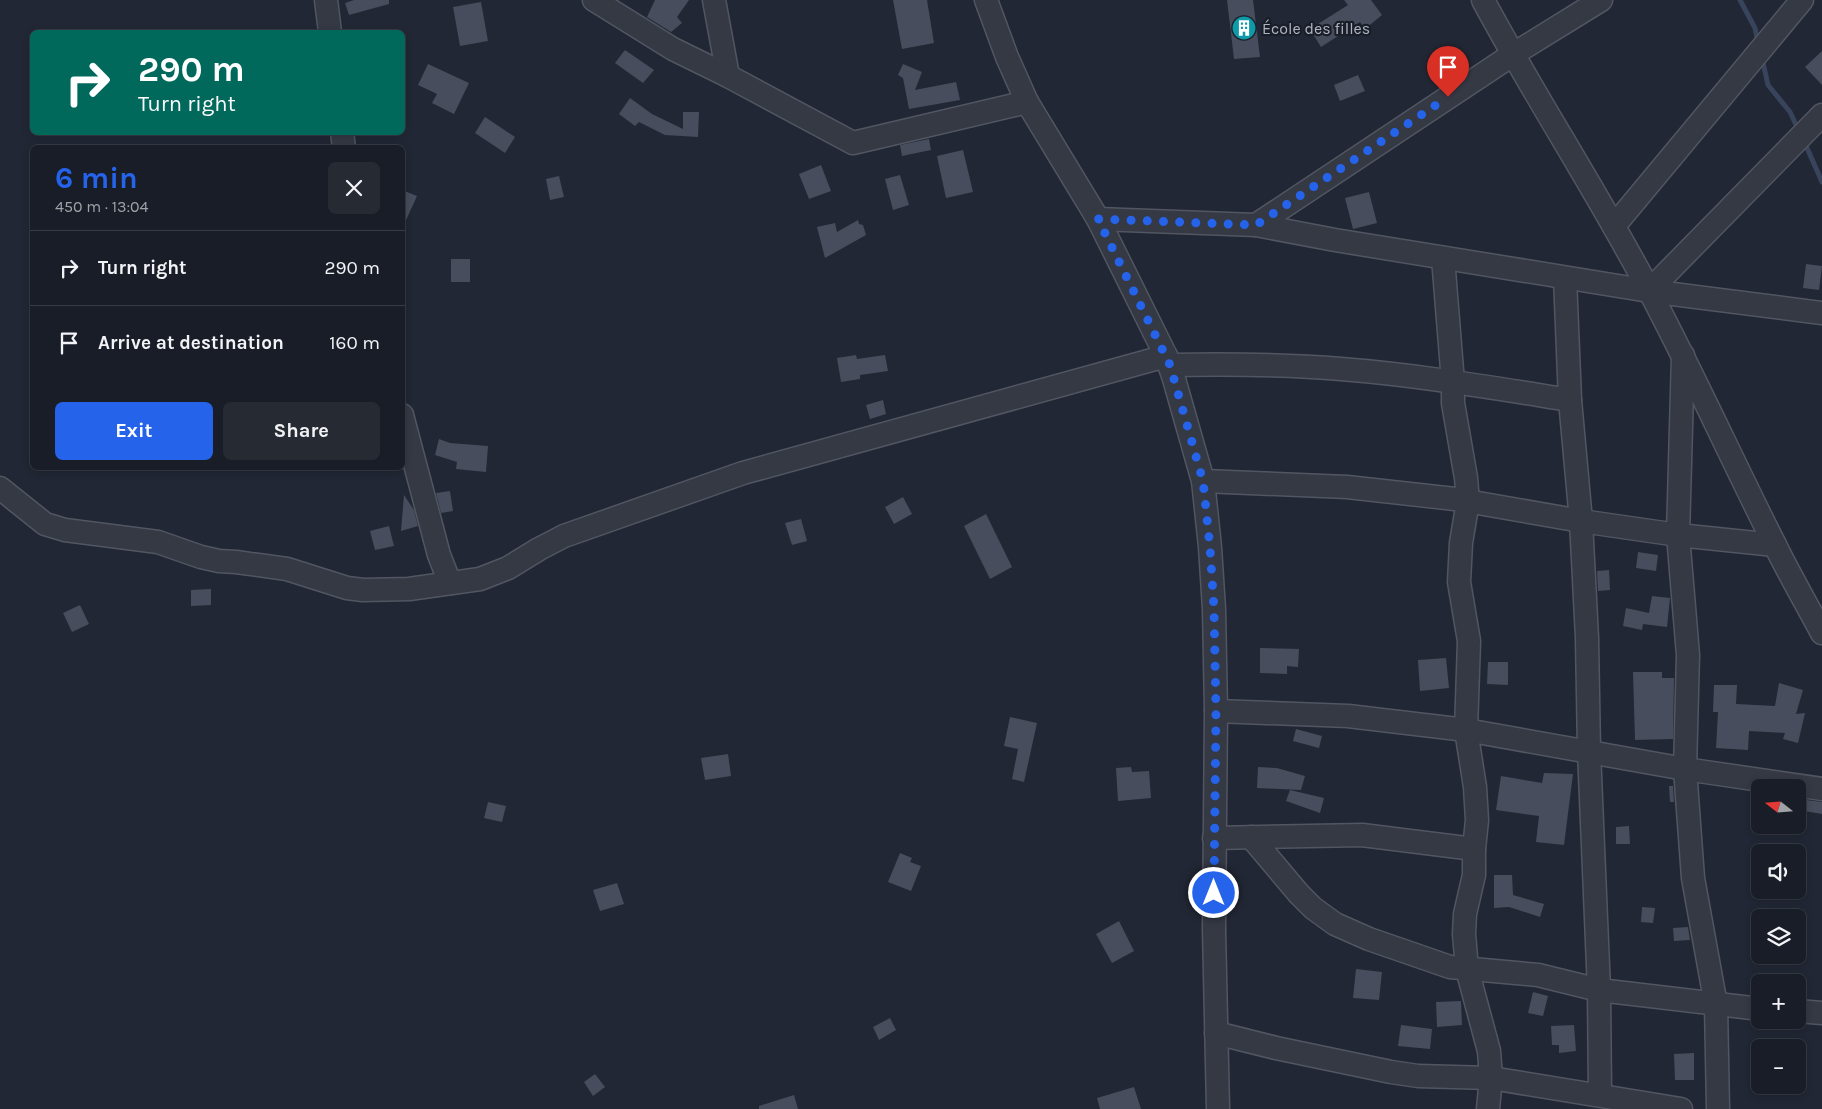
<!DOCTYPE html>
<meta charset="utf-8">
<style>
:root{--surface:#191d27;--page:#262a33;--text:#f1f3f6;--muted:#9fa2a7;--line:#373b44;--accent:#2563eb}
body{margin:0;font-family:Karla,sans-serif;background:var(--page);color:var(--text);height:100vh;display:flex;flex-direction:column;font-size:19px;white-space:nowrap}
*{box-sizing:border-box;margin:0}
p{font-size:16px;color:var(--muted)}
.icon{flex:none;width:28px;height:28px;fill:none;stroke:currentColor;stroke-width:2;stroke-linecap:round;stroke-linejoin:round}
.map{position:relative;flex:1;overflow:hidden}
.side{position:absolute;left:30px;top:145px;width:375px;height:325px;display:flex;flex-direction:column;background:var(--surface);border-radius:8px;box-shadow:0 2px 8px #0003,0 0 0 1px var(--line)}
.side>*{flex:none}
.banner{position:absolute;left:30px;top:30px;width:375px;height:105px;border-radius:8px;box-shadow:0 2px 8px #0003,0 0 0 1px var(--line);background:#00695c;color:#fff;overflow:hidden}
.needle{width:32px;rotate:287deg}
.tools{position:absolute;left:1751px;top:779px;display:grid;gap:10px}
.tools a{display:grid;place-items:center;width:55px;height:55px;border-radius:8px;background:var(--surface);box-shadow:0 2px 8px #0003,0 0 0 1px var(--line);font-size:25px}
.pin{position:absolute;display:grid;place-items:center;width:42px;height:42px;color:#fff;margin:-51px -21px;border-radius:50% 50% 50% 0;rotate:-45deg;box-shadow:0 0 5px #0007}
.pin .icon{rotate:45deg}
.me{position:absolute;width:55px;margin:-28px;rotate:0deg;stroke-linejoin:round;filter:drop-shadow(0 0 4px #0008)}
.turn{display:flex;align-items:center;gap:18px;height:105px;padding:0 25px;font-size:22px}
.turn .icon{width:65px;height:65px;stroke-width:2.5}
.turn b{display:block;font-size:35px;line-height:42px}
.round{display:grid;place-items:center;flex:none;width:52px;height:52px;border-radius:8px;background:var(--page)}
.head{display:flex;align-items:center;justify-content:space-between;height:85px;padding:0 25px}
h1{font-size:30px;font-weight:700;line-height:38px;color:var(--accent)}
.primary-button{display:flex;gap:10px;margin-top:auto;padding:10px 25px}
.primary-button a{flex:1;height:58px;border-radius:8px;background:var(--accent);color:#fff;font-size:20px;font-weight:700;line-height:58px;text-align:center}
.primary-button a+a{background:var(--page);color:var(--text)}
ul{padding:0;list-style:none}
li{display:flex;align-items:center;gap:15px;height:75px;padding:0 25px;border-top:1px solid var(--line)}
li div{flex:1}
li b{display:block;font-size:19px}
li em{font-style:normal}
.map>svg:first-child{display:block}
</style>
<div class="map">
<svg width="1822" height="1109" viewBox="0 0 1822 1109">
<rect width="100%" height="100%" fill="#212734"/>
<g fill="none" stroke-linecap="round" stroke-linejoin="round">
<!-- stream -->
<g stroke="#38435c" stroke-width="5">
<path d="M1740 0 1755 28 1758 43"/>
<path d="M1762 58 1768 85 1790 112 1798 129"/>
<path d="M1804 141 1822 182"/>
</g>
</g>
<!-- building -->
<g fill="#474d5c">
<path d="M354 0H389V4L349 15 345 3Z"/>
<path d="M655 0H689L677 17 682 23 671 32 647 17Z"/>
<path d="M893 0H927L934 43 902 49Z"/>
<path d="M1227 0H1253L1260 57 1234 59Z"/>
<path d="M1344 0H1371L1382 15 1365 29 1360 22 1321 47 1310 29 1348 5Z"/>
<path d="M481 2 488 41 460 46 453 7Z"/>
<path d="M625 50 654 70 643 83 615 63Z"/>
<path d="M1822 51V85L1805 67Z"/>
<path d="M428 64 469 83 454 114 432 103 437 94 418 85Z"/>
<path d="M903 64 922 72 915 90 956 82 960 100 909 109 903 78 898 75Z"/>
<path d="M1358 75 1365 91 1340 101 1334 85Z"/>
<path d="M630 98 652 114 683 129V112H699L698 137 665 135 639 122 635 126 619 114Z"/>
<path d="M485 117 515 137 505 153 475 133Z"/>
<path d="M929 139 931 150 902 156 900 145Z"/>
<path d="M963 150 973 192 946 198 937 156Z"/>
<path d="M821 165 831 191 809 199 799 174Z"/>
<path d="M900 175 909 205 893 210 885 179Z"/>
<path d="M559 176 564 197 550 200 546 179Z"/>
<path d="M402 190 417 196 402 229Z"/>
<path d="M1369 192 1377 223 1353 229 1345 198Z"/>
<path d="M858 220 859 224 863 225 866 235 825 258 817 227 835 223 837 232Z"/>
<rect x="451" y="259" width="19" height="23"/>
<path d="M1806 264 1822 266 1819 290 1803 288Z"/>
<path d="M856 355 857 359 885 355 888 371 860 375V379L841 382 837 358Z"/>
<path d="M883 400 886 414 870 419 866 405Z"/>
<path d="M439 439 450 443 488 446 486 472 456 469 457 462 435 455Z"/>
<path d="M450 491 453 511 441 513 436 493Z"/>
<path d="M404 495 414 510 418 526 401 531Z"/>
<path d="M903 497 912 514 894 524 885 507Z"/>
<path d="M986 514 1012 567 990 579 964 526Z"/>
<path d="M801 519 807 541 792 545 785 523Z"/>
<path d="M389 526 394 546 375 550 370 531Z"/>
<path d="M1638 552 1658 555 1656 571 1636 568Z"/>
<path d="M1609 570 1610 590 1598 591 1597 571Z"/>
<path d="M211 589V605L191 606V590Z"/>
<path d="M1652 596 1670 598 1667 627 1643 624 1642 630 1623 626 1626 608 1649 613Z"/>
<path d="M80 605 89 624 72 632 63 613Z"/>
<path d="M1260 648 1299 649 1298 667 1287 666V674L1260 673Z"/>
<path d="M1446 658 1449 688 1420 691 1418 660Z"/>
<path d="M1488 662H1508V685L1487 684Z"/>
<path d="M1633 672H1662V678H1674L1673 739 1635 740Z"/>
<path d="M1779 683 1803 690 1796 714 1805 713 1798 743 1783 739 1785 733 1749 731 1748 750 1716 748 1718 712H1713L1714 685H1737L1736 704 1775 706Z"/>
<path d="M1010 717 1037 723 1024 782 1012 779 1018 749 1004 746Z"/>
<path d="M1296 729 1322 736 1319 748 1293 741Z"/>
<path d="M728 754 731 776 705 780 701 758Z"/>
<path d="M1131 767 1132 772 1149 771 1151 798 1118 801 1116 768Z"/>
<path d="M1258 767 1277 768 1305 776 1301 790 1257 788Z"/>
<path d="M1544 773 1573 774 1564 845 1536 842 1539 816 1496 810 1501 776 1542 783Z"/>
<path d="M1669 786H1673L1674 802H1670Z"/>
<path d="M1290 790 1324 798 1320 813 1286 801Z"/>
<path d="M1798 799 1822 802V814L1798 810Z"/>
<path d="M488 802 506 806 502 822 484 818Z"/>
<path d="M1629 826 1630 844H1616V827Z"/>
<path d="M900 853 912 858 910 862 921 866 911 891 888 882Z"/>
<path d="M1494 875H1512L1513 895 1544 904 1540 917 1509 907 1494 908Z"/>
<path d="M617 883 624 904 600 911 593 890Z"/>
<path d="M1642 907 1655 908 1653 923 1641 922Z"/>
<path d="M1119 921 1134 951 1112 963 1096 934Z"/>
<path d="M1688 927 1690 940 1674 941 1673 928Z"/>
<path d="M1356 969 1382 972 1379 1000 1353 998Z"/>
<path d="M1533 992 1548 996 1543 1016 1528 1013Z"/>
<path d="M1461 1001 1462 1025 1437 1027 1436 1002Z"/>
<path d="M890 1018 896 1030 879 1040 873 1027Z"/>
<path d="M1401 1025 1432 1029 1430 1049 1398 1046Z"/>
<path d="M1574 1025 1576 1051 1559 1053V1045H1552L1551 1026Z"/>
<path d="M1694 1053V1080H1675L1674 1054Z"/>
<path d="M595 1074 605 1087 593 1096 584 1082Z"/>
<path d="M1134 1087 1141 1109H1100L1097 1098Z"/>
<path d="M794 1095 798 1109H759V1106Z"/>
</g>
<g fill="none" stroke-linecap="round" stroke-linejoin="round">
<defs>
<g id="minor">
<path d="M326 0 330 32"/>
<path d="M594 0 673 49 728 76 853 143 1027 102"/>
<path d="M714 0 728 76"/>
<path d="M986 0 1007 57 1027 102 1098 219 1166 356 1174 379 1203 481 1210 547 1214 609 1216 711 1214 929 1218 1109"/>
<path d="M1483 0C1536 99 1598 193 1650 292 1694 375 1732 460 1774 543 1789 574 1806 603 1822 633"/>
<path d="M342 132 344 148"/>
<path d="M1098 219 1256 225 1335 240 1649 291 1822 313"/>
<path d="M1256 225 1512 55 1601 0"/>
<path d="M1614 226 1802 0"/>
<path d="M1443 258 1453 382V403L1466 478 1468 501 1461 543 1459 582 1469 641 1466 730 1475 787 1477 820 1474 849V875L1465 914 1464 934 1467 969 1489 1051 1491 1078 1488 1109"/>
<path d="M1565 278 1570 400 1581 521 1587 638 1589 751 1599 990 1600 1095"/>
<path d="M1649 291 1822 115"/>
<path d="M1683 355 1678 535 1688 655 1685 769 1693 878 1716 1005 1718 1109"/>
<path d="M1170 365C1227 364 1283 364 1341 369 1418 375 1494 388 1570 400"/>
<path d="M402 415 439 555 450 583"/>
<path d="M1203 481 1347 487 1455 499 1581 521 1678 535 1775 545"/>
<path d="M0 488 45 524 65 530 158 542 201 557 219 561 236 562 287 569 347 588 363 590 409 589 480 579 508 568 539 549 564 536 743 473 1166 356"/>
<path d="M1216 711 1348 716 1466 730 1685 769 1822 789"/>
<path d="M1251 837 1299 894 1313 908 1335 924 1369 939 1450 967 1538 975 1599 990 1760 1009"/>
<path d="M1214 838 1362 835 1474 849"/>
<path d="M1798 1011 1822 1013"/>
<path d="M1216 1033 1276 1048 1391 1072 1418 1076 1491 1078 1681 1109"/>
</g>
</defs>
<!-- minor casing -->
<use href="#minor" stroke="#525662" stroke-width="25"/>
<!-- minor -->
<use href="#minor" stroke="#343944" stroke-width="22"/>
</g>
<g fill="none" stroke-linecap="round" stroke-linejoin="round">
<!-- route -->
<path stroke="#2563eb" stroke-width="9" stroke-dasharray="0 16.2" d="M1214 893 1216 711 1214 609 1210 547 1203 481 1170 365 1098 219 1256 225 1448 97"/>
</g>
<!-- icons -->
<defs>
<symbol id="building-disc" viewBox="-11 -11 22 22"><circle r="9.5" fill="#0f9aa8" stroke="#1a1e29"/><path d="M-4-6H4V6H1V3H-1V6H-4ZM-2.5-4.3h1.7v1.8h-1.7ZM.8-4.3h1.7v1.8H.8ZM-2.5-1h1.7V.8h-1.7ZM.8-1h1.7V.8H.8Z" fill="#fff"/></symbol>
</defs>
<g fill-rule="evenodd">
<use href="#building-disc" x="1230" y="14" width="28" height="28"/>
</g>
<g text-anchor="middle" stroke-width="4.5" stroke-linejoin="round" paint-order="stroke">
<!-- poi labels -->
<g font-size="16" fill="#aeb3c1" stroke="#1a1e29" text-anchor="start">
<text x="1262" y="34">École des filles</text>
</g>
</g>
</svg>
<div class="tools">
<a><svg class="needle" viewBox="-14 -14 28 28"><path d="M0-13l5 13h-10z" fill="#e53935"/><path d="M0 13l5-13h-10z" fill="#9fa2a7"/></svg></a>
<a><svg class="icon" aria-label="sound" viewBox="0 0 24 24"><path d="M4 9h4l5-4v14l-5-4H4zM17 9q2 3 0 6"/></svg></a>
<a><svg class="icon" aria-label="layers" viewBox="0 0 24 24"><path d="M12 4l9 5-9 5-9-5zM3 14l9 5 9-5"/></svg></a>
<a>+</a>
<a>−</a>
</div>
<div class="pin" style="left:1448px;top:97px;background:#d93025"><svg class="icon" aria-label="arrive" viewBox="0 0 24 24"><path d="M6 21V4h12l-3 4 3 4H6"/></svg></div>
<svg class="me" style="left:1214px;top:893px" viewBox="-20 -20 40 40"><circle r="17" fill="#2563eb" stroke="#fff" stroke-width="3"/><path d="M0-11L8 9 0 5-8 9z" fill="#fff"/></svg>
<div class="banner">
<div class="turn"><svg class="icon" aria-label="right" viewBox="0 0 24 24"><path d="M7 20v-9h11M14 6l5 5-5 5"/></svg><div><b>290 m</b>Turn right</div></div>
</div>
<section class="side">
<div class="head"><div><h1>6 min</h1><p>450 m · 13:04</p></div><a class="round"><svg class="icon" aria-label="close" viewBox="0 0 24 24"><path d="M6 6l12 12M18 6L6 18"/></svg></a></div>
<ul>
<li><svg class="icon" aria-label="right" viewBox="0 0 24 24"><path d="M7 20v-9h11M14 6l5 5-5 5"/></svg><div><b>Turn right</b></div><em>290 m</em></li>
<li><svg class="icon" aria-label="arrive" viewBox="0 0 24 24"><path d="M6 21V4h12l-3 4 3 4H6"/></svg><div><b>Arrive at destination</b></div><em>160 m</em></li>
</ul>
<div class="primary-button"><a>Exit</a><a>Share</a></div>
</section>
</div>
